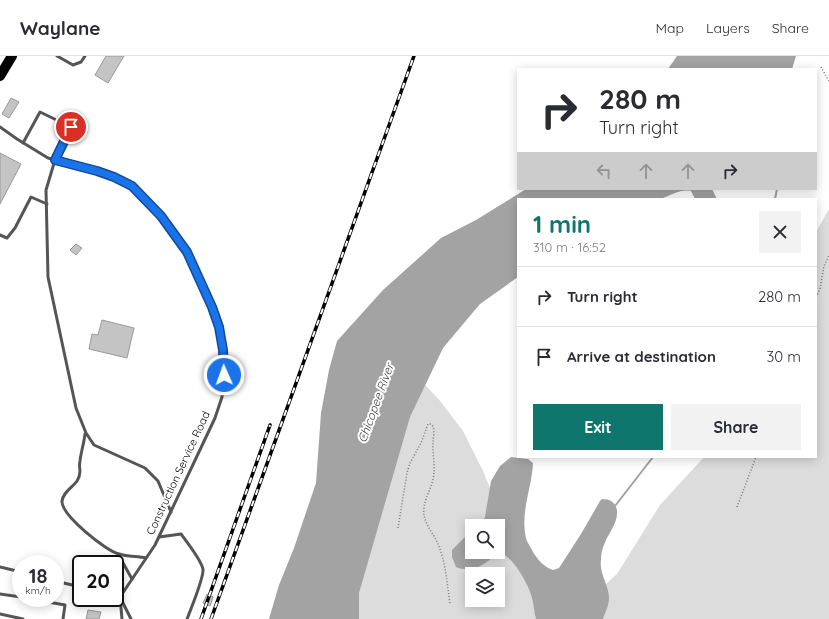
<!DOCTYPE html>
<meta charset="utf-8">
<style>
:root{--surface:#fff;--page:#f2f2f3;--text:#2b2b33;--muted:#7c7c81;--line:#e1e1e2;--accent:#0f766e}
body{margin:0;font-family:Quicksand,sans-serif;background:var(--page);color:var(--text);height:100vh;display:flex;flex-direction:column;font-size:15px;white-space:nowrap}
*{box-sizing:border-box;margin:0}
p{font-size:13px;color:var(--muted)}
.icon{flex:none;width:22px;height:22px;fill:none;stroke:currentColor;stroke-width:2;stroke-linecap:round;stroke-linejoin:round}
.map{position:relative;flex:1;overflow:hidden}
.panel{position:absolute;left:517px;top:142px;width:300px;height:260px;display:flex;flex-direction:column;background:var(--surface);border-radius:0px;box-shadow:0 2px 10px #0003}
.panel>*{flex:none}
.hud{position:absolute;left:517px;top:12px;width:300px;height:122px;border-radius:0px;box-shadow:0 2px 10px #0003;background:#fff;color:var(--text);overflow:hidden}
.fabs{position:absolute;left:465px;top:463px;display:grid;gap:8px}
.fabs a{display:grid;place-items:center;width:40px;height:40px;border-radius:0px;background:var(--surface);box-shadow:0 2px 10px #0003;font-size:20px}
.speed{position:absolute;left:12px;top:499px;display:flex;gap:8px;font-size:20px;font-weight:700;text-align:center}
.speed>*{display:grid;place-content:center;width:52px;height:52px;border-radius:50%;background:var(--surface);box-shadow:0 2px 10px #0003;line-height:1}
.speed small{font-size:10px;font-weight:400}
.speed .limit{border:2px solid #111;border-radius:6px;background:#fff;color:#111}
.pin{position:absolute;display:grid;place-items:center;width:34px;height:34px;color:#fff;margin:-17px;border:2px solid #fff;border-radius:50%;box-shadow:0 1px 4px #0007}
.me{position:absolute;width:44px;margin:-22px;rotate:358deg;stroke-linejoin:round;filter:drop-shadow(0 0 3px #0008)}
.turn{display:flex;align-items:center;gap:14px;height:84px;padding:0 16px;font-size:18px}
.turn .icon{width:52px;height:52px;stroke-width:2.5}
.turn b{display:block;font-size:28px;line-height:34px}
.lanes{display:flex;align-items:center;height:38px;padding:0 16px;background:#0003;justify-content:center;gap:20px;direction:ltr}
.lanes .off{opacity:.35}
.round{display:grid;place-items:center;flex:none;width:42px;height:42px;border-radius:0px;background:var(--page)}
.overview{display:flex;align-items:center;justify-content:space-between;height:68px;padding:0 16px}
h1{font-size:24px;font-weight:800;line-height:30px;color:var(--accent)}
.action{display:flex;gap:8px;margin-top:auto;padding:8px 16px}
.action a{flex:1;height:46px;border-radius:0px;background:var(--accent);color:#fff;font-size:16px;font-weight:800;line-height:46px;text-align:center}
.action a+a{background:var(--page);color:var(--text)}
ul{padding:0;list-style:none}
li{display:flex;align-items:center;gap:12px;height:60px;padding:0 16px;border-top:1px solid var(--line)}
li div{flex:1}
li b{display:block;font-size:15px}
li em{font-style:normal}
header{display:flex;align-items:center;gap:24px;box-sizing:border-box;height:56px;padding:0 20px;background:var(--surface);border-bottom:1px solid var(--line)}
header strong{font-size:19px}
nav{display:flex;gap:22px;margin-inline-start:auto;font-size:14px}
.map>svg:first-child{display:block}
</style>
<header>
<strong>Waylane</strong>
<nav><a>Map</a><a>Layers</a><a>Share</a></nav>
</header>
<div class="map">
<svg width="829" height="563" viewBox="0 0 829 563">
<rect width="100%" height="100%" fill="#fff"/>
<!-- green -->
<path fill="#dcdcdc" fill-rule="evenodd" d="M829 153V563H347L419 322 441 346 463 375 483 415 516 494 581 551 617 518 660 449 704 401H816V176ZM472 470H498V496H472ZM472 518H498V544H472Z"/>
<!-- water -->
<g fill="#a3a3a3">
<path d="M677 0H796L792 13H668Z"/>
<path d="M526 133H712L717 143H695L691 135C681 133 671 139 661 143H518V212L517 213 518 221 480 248 443 292 410 361 359 537V563H269L279 529 294 492 316 427 321 357 329 314 337 285 383 234 441 182 476 164Z"/>
<path d="M511 401 528 403 533 407C532 432 520 456 526 482 527 487 531 491 533 496 538 504 544 511 553 514L559 512 581 478 600 445 602 443C610 443 616 446 617 455 618 468 608 477 604 489 602 493 601 499 601 504 599 518 609 529 609 542 609 550 605 556 603 563H536C534 556 534 549 532 542 530 531 510 494 498 498 494 500 491 503 488 505 479 512 467 516 456 511L452 501V494L464 482 472 477V496H498V470H481L485 461 491 425 500 410Z"/>
</g>
<g fill="none" stroke-linecap="round" stroke-linejoin="round">
<!-- stream -->
<g stroke="#a3a3a3" stroke-width="2">
<path d="M775 143 777 133"/>
<path d="M615 450 653 401"/>
</g>
</g>
<!-- building -->
<g fill="#c4c4c4" stroke="#999">
<path d="M106 0H124L108 27 95 19Z"/>
<path d="M11 42 19 46 9 62 2 58Z"/>
<path d="M0 97 21 108 0 148Z"/>
<path d="M76 188 82 192 76 199 70 194Z"/>
<path d="M102 264 134 272 127 302 89 293 92 278 98 279Z"/>
<path d="M207 538 213 541 210 550 203 547Z"/>
<path d="M88 554 101 556 99 563H86Z"/>
</g>
<g fill="none" stroke-linecap="round" stroke-linejoin="round">
<defs>
<path id="primary" d="M0 20 12 0"/>
</defs>
<!-- primary casing -->
<use href="#primary" stroke="#dbdbdb" stroke-width="11"/>
<!-- path -->
<g stroke="#777" stroke-width="1.5" stroke-dasharray="1 2" stroke-linecap="butt">
<path d="M821 11 829 25"/>
<path d="M816 241 820 233 824 210 829 199"/>
<path d="M737 451 756 401"/>
<path d="M398 472 407 417 410 407 421 387 428 368C430 368 432 368 433 371 435 375 433 382 433 386 432 398 436 410 433 423 431 433 425 442 424 452 422 466 433 476 438 488 446 507 447 528 450 548"/>
</g>
<!-- service -->
<g stroke="#555" stroke-width="3">
<path d="M57 0 73 9 81 6 85 0"/>
<path d="M0 71 17 83 48 102 97 115 114 121 132 130 161 160 175 179 187 197 212 251 219 271 223 294 224 319 222 341 215 362 155 489 120 541 122 563"/>
<path d="M23 87 40 56 71 71 55 104 46 134 48 221 76 352 86 377 94 389 145 412 158 425 171 456"/>
<path d="M0 179 7 182 15 172 31 141 47 148"/>
<path d="M85 378C84 387 81 396 80 405 78 414 83 415 77 425 72 432 63 436 62 445 61 459 106 495 119 498 128 501 138 500 146 502"/>
<path d="M159 481 181 478C187 486 201 504 203 513 204 521 191 553 187 563"/>
<path d="M118 498 132 523"/>
<path d="M0 511 21 516"/>
<path d="M55 525 81 531"/>
<path d="M0 538 21 541"/>
<path d="M115 540 120 541 131 563"/>
<path d="M26 542 65 549 63 563"/>
<path d="M0 558 23 563"/>
</g>
<!-- primary -->
<use href="#primary" stroke="#000" stroke-width="10"/>
<defs>
<g id="rail">
<path d="M201 563 270 369"/>
<path d="M211 563 414 0"/>
</g>
</defs>
<!-- rail casing -->
<use href="#rail" stroke="#000" stroke-width="3.5"/>
<!-- rail -->
<use href="#rail" stroke="#fff" stroke-width="2" stroke-dasharray="6" stroke-linecap="butt"/>
</g>
<g fill="none" stroke-linecap="round" stroke-linejoin="round">
<defs>
<path id="route" d="M71 71 55 104 97 115 114 121 132 130 161 160 187 196 212 251 219 271 223 294 224 319"/>
</defs>
<!-- route casing -->
<use href="#route" stroke="#114b97" stroke-width="10"/>
<!-- route -->
<use href="#route" stroke="#1a73e8" stroke-width="7"/>
</g>
<g text-anchor="middle" stroke-width="4" stroke-linejoin="round" paint-order="stroke">
<!-- street labels -->
<g font-size="11" fill="#000" stroke="#fff">
<text transform="translate(178 417) rotate(-65)" y="4">Construction Service Road</text>
</g>
<!-- water labels -->
<g font-size="12" font-style="italic" fill="#444" stroke="#fff">
<text transform="translate(376 347) rotate(-70)" y="4">Chicopee River</text>
</g>
</g>
</svg>
<div class="fabs">
<a><svg class="icon" aria-label="search" viewBox="0 0 24 24"><circle cx="10" cy="10" r="6"/><path d="M15 15l6 6"/></svg></a>
<a><svg class="icon" aria-label="layers" viewBox="0 0 24 24"><path d="M12 4l9 5-9 5-9-5zM3 14l9 5 9-5"/></svg></a>
</div>
<div class="speed"><div>18<small>km/h</small></div><div class="limit">20</div></div>
<div class="pin" style="left:71px;top:71px;background:#d93025"><svg class="icon" aria-label="arrive" viewBox="0 0 24 24"><path d="M6 21V4h12l-3 4 3 4H6"/></svg></div>
<svg class="me" style="left:224px;top:319px" viewBox="-20 -20 40 40"><circle r="17" fill="#1a73e8" stroke="#fff" stroke-width="3"/><path d="M0-11L8 9 0 5-8 9z" fill="#fff"/></svg>
<div class="hud">
<div class="turn"><svg class="icon" aria-label="right" viewBox="0 0 24 24"><path d="M7 20v-9h11M14 6l5 5-5 5"/></svg><div><b>280 m</b>Turn right</div></div>
<div class="lanes"><svg class="icon off" aria-label="left" viewBox="0 0 24 24"><path d="M17 20v-9H6M10 6l-5 5 5 5"/></svg><svg class="icon off" aria-label="ahead" viewBox="0 0 24 24"><path d="M12 20V5M6 11l6-6 6 6"/></svg><svg class="icon off" aria-label="ahead" viewBox="0 0 24 24"><path d="M12 20V5M6 11l6-6 6 6"/></svg><svg class="icon" aria-label="right" viewBox="0 0 24 24"><path d="M7 20v-9h11M14 6l5 5-5 5"/></svg></div>
</div>
<section class="panel">
<div class="overview"><div><h1>1 min</h1><p>310 m · 16:52</p></div><a class="round"><svg class="icon" aria-label="close" viewBox="0 0 24 24"><path d="M6 6l12 12M18 6L6 18"/></svg></a></div>
<ul>
<li><svg class="icon" aria-label="right" viewBox="0 0 24 24"><path d="M7 20v-9h11M14 6l5 5-5 5"/></svg><div><b>Turn right</b></div><em>280 m</em></li>
<li><svg class="icon" aria-label="arrive" viewBox="0 0 24 24"><path d="M6 21V4h12l-3 4 3 4H6"/></svg><div><b>Arrive at destination</b></div><em>30 m</em></li>
</ul>
<div class="action"><a>Exit</a><a>Share</a></div>
</section>
</div>
